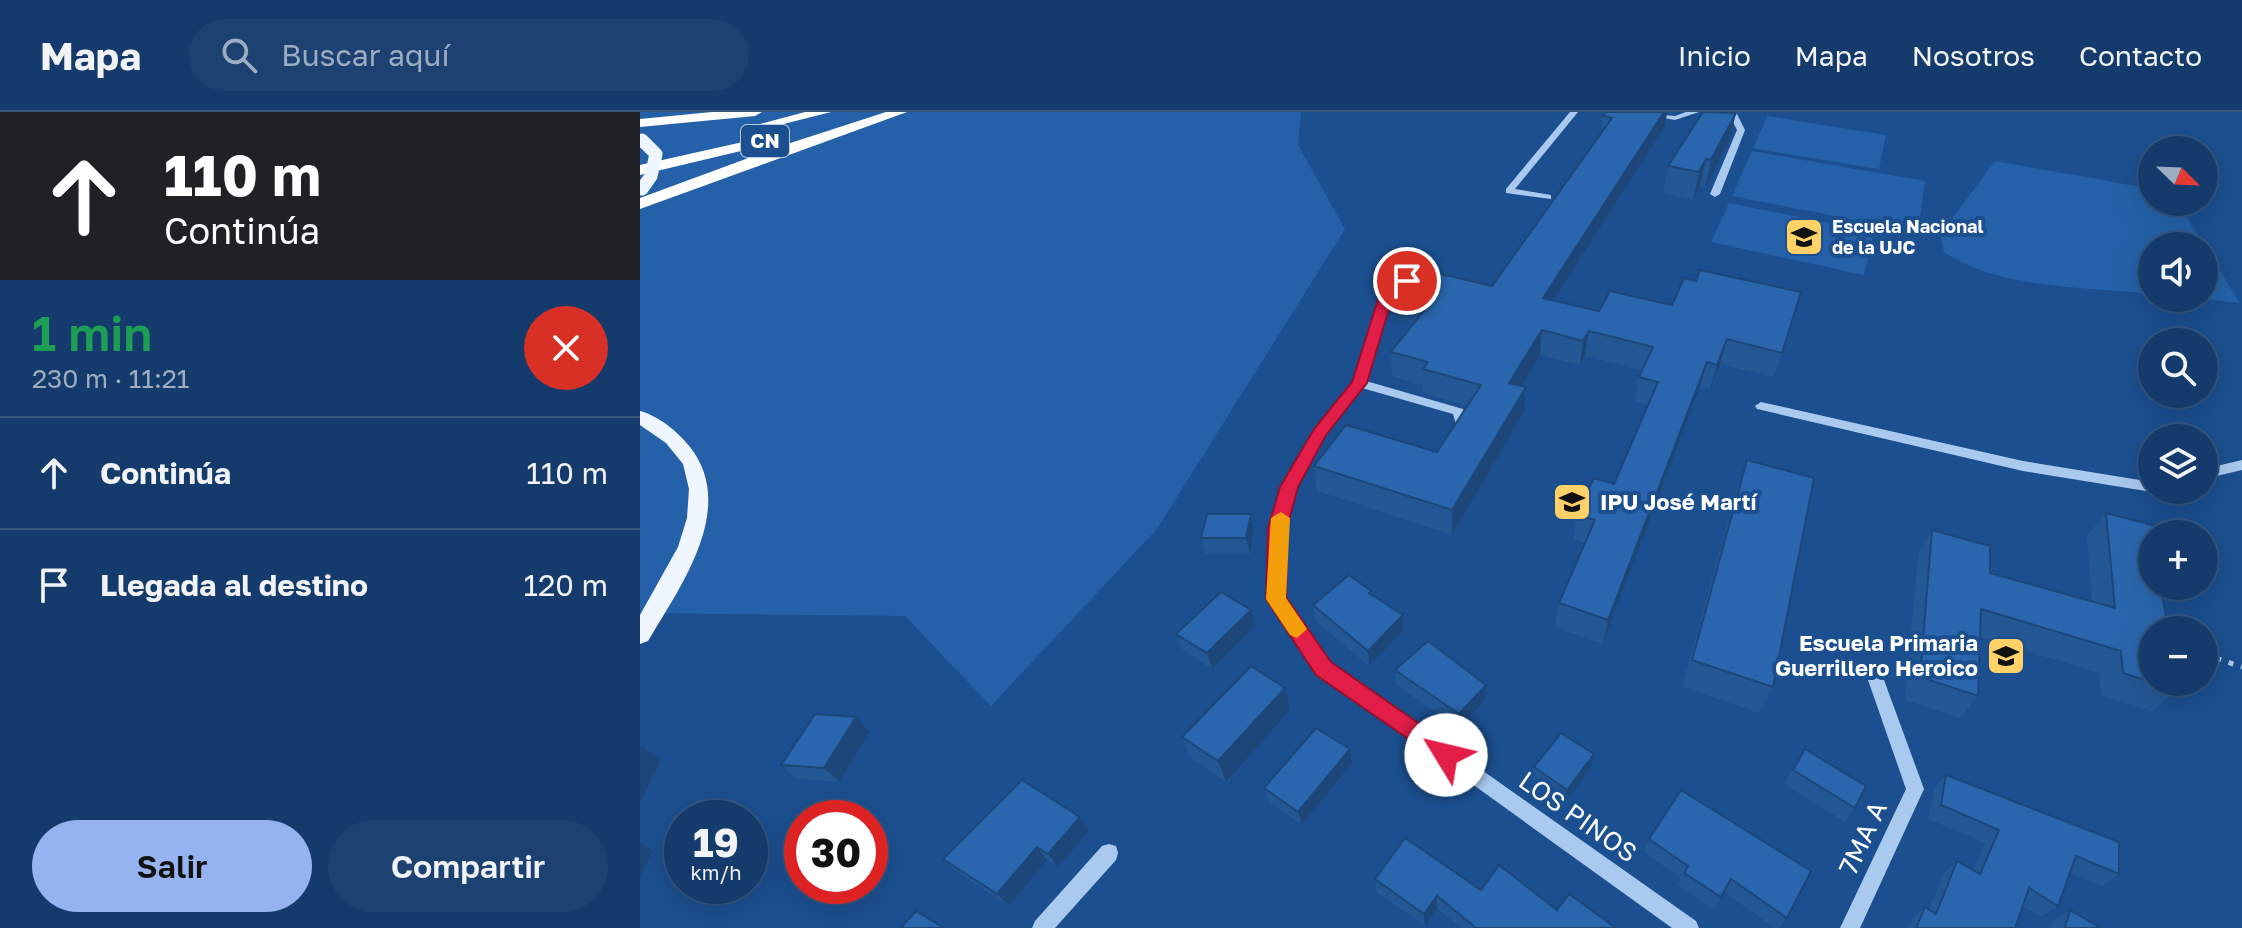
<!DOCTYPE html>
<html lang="es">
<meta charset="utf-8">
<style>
:root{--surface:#143b6b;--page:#1d4271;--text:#f1f3f6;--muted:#9dadc1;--line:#33557e;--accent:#95b2f1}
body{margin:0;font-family:"Golos Text",sans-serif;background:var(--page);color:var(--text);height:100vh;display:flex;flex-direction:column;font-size:30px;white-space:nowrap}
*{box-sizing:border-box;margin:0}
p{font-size:26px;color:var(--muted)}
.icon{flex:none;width:44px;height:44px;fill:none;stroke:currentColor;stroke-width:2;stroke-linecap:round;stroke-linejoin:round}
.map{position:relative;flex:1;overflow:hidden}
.side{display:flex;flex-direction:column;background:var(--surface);width:640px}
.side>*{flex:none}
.guide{background:#202124;color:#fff;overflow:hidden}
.needle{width:52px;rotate:113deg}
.controls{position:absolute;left:1498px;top:24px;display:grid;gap:16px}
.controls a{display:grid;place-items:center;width:80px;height:80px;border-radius:50%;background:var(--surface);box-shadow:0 8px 32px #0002,0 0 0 2px var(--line);font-size:40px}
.speed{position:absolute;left:24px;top:688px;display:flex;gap:16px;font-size:40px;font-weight:700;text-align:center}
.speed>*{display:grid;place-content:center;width:104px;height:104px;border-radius:50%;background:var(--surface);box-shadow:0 8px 32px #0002,0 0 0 2px var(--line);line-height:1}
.speed small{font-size:20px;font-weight:400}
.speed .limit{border:12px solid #d22;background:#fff;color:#111}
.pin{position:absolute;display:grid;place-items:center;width:68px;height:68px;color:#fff;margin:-34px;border:4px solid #fff;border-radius:50%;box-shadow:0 2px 8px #0007}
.me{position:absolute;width:88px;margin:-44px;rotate:306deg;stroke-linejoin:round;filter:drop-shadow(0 0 6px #0008)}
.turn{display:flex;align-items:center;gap:28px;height:168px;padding:0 32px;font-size:36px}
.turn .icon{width:104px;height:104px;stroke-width:2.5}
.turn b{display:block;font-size:56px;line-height:68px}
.round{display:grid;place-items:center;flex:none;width:84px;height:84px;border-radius:42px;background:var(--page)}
.overview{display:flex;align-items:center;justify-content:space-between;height:136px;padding:0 32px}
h1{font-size:48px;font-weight:600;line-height:60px;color:#1e9e55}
.primary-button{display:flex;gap:16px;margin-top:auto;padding:16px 32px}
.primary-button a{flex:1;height:92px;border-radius:48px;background:var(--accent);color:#111;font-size:32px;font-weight:600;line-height:92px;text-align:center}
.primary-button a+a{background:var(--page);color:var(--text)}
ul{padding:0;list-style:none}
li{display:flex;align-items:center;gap:24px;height:112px;padding:0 32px;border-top:2px solid var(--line)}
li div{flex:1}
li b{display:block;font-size:30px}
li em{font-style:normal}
header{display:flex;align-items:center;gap:48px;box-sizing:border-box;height:112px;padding:0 40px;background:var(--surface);border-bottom:2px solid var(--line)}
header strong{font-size:38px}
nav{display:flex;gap:44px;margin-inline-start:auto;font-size:28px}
.search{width:560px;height:72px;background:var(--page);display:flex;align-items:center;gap:20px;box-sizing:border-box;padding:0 28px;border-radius:44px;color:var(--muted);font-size:30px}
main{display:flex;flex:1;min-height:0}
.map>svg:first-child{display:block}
</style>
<header>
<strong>Mapa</strong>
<div class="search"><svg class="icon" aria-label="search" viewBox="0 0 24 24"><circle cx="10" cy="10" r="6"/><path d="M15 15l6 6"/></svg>Buscar aquí</div>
<nav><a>Inicio</a><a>Mapa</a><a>Nosotros</a><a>Contacto</a></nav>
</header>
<main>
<section class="side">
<div class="guide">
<div class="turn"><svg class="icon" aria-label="ahead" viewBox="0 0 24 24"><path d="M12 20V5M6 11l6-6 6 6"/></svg><div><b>110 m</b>Continúa</div></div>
</div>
<div class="overview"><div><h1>1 min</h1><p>230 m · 11:21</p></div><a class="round" style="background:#d93025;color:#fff"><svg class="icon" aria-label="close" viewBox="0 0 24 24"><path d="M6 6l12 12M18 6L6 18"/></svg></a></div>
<ul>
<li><svg class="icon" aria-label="ahead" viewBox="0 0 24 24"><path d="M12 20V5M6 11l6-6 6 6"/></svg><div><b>Continúa</b></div><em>110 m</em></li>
<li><svg class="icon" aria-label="arrive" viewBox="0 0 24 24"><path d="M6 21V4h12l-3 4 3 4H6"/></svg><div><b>Llegada al destino</b></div><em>120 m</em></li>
</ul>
<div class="primary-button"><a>Salir</a><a>Compartir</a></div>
</section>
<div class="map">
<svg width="1602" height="816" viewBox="0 0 1602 816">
<rect width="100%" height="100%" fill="#1b4f8f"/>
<!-- green -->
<g fill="#2461a8">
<path d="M0 0H661L658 33 705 117 517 417 351 594 265 504 0 501Z"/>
<path d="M1127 4 1246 23 1239 57 1113 36Z"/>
<path d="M1112 39 1285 69 1278 120 1092 84Z"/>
<path d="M1355 49 1512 77V90H1537L1600 191 1553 186H1564V134H1512V182C1448 175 1357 177 1304 140L1300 123Z"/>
<path d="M1089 91 1234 120 1224 163 1071 130Z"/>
</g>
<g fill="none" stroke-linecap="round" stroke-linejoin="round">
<!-- path -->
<path stroke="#a9c9ee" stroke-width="5" stroke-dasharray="5 8" stroke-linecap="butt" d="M1564 542 1602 555"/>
<!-- minor -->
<g fill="#a9c9ee" fill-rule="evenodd">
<path d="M930 0H938L875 77 911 83V87L866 81V77Z"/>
<path d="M989 0 1035 4 1046 0H1059L1035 8Z"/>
<path d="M1088 0H1096L1105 18 1080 82 1075 85 1070 82 1097 18Z"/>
<path d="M772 166 777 169 776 171 753 180 726 269 823 297 828 312 821 323H813L811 320 816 312 813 302 722 276 685 323 656 375 645 416 644 486 690 551 1056 809 1059 816H1032L678 561 628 487 631 416 642 375 676 318 713 270 743 178Z"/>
<path d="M1121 290 1383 349 1512 370V378H1517L1512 380 1383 359 1117 297 1115 294Z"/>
<path d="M1602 348V358L1564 367V357Z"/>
<path d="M1236 561 1242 563 1244 568 1284 677 1220 816H1200L1266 677 1228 568 1230 563Z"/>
<path d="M469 732 476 734 478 741 476 748 415 816H392L395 809 462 734Z"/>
</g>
<!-- major -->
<path fill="#f0f6ff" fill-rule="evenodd" d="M0 299C19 304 38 320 50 335 98 396 40 475 8 529L0 532V503L38 435 47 406 49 377 43 352 26 331 0 313Z"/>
<!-- highway -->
<g fill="#fff" fill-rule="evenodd">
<path d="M72 0H122L115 4 0 15V7Z"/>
<path d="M165 0H191L108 21 101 17Z"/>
<path d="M246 0H267L0 97V86L138 35Z"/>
<path d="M134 23 139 24V30L0 63V53Z"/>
</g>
<!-- major-bridge -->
<path stroke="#f0f6ff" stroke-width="13" d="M2 28 16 42 11 64 2 77"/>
</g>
<!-- wall -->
<g fill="#245895">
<path d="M1027 0 1025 14 914 189 959 199 970 179 1142 241 1134 265 1080 252 1070 277 1060 275 963 532 915 515 919 491 945 431 933 427 937 403 974 372 1008 293 994 289 999 265 1002 258 945 244 940 253 900 243 881 274 886 275 884 300 812 423 677 379 674 354 797 340 827 294 783 281V273L752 264 751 240 774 211 751 205 750 181 852 174 961 21 963 4Z"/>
<path d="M1063 0H1094L1090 27 1087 33 1065 76 1060 75 1053 88 1023 81 1028 54Z"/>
<path d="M1107 348 1133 575 1119 601 1042 575 1097 377Z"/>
<path d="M1466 401 1537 578 1512 599 1461 584 1459 561 1340 525 1338 584 1320 606 1265 588 1278 442 1292 418 1350 461 1452 490 1447 424Z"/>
<path d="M614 418 610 442H566L561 426Z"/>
<path d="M731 483 763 503 764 518 729 554 676 509 673 493Z"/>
<path d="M615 514 572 557 542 537 536 522Z"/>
<path d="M755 558 846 573 845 588 819 616 756 573Z"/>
<path d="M645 576 650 598 586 670 551 646 542 625Z"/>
<path d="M230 620 199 670 157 667 141 653Z"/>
<path d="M710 637 712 651 662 713 629 690 624 676Z"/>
<path d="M1165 637 1215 696 1205 710 1144 672Z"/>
<path d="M894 655 950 657 924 692 892 670Z"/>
<path d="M1306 663 1479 762 1462 774 1430 761 1418 794 1401 805 1383 794 1375 816H1268L1272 807 1285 795 1289 798 1304 761 1317 749 1333 758 1345 731 1288 707 1294 677Z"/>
<path d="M1041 678 1147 806 1139 816H1135L1084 780 1073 798 1038 773 1041 766 1004 740 1009 727Z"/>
<path d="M440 705 449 719 418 755 407 748 369 794 316 759 303 747Z"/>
<path d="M735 767 841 778 976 816H821L797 796 785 814 737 780Z"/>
<path d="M1430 798 1461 816H1411L1413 809Z"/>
</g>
<!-- shaded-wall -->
<g fill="#1d4779">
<path d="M1024 0H1027L1025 14 900 210 903 186Z"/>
<path d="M1091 0H1094L1092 10 1096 1 1090 27 1065 76 1071 48Z"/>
<path d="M1066 47 1060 75 1053 88 1059 60Z"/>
<path d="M902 218 900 243 868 296 869 271Z"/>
<path d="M949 219 945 244 940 253 943 229Z"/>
<path d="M1087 227 1080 252 1070 277 1077 253Z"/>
<path d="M1067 250 1060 275 963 532 968 508Z"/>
<path d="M886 275 884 300 812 423V398Z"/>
<path d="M611 402 614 418 610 442 606 426Z"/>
<path d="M611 498 615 514 572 557 567 541Z"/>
<path d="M763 503 764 518 729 554 728 539Z"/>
<path d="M846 573 845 588 819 616V602Z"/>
<path d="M645 576 650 598 586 670 578 649Z"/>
<path d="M216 605 230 620 199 670 184 656Z"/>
<path d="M2 634 21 648 0 691V638Z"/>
<path d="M710 637 712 651 662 713 658 700Z"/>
<path d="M954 642 950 657 924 692 927 678Z"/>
<path d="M440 705 449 719 418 755 408 742Z"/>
<path d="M0 731 13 739 0 764Z"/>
<path d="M397 735 407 748 369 794 357 782Z"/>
<path d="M797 784V796L785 814 784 802Z"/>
</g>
<!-- building -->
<g fill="#2a66ad" stroke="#1d4779" stroke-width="2">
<path d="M966 0H1024L903 186 959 199 970 179 1032 193 1044 166 1056 169 1060 158 1161 180 1142 241 1087 227 1077 253 1067 250 968 508 919 491 955 408 937 403 954 366 974 372 1018 270 999 265 1013 235 949 219 943 229 902 218 869 271 886 275 812 398 674 354 706 313 797 340 841 273 783 257 788 250 751 240 790 191 750 181 772 155 852 174 972 6 963 4Z"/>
<path d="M1063 0 1096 1 1071 48 1066 47 1059 60 1028 54Z"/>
<path d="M1107 348 1174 366 1133 575 1052 548Z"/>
<path d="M1466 401 1512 413 1514 422H1512V474H1521L1528 518H1512V570H1535L1537 578 1483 561 1481 539 1341 497 1338 584 1280 565 1292 418 1350 434V461L1475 496Z"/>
<path d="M567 402H611L606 426H561Z"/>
<path d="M709 463 731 479 729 481 763 503 728 539 673 493Z"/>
<path d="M581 480 611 498 567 541 536 522Z"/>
<path d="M788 529 846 573 819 602 755 558Z"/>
<path d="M611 554 645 576 578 649 542 625Z"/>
<path d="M175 602 216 605 184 656 141 653Z"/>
<path d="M676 616 710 637 658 700 624 676Z"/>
<path d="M921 621 954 642 927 678 894 655Z"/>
<path d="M1165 637 1226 674 1215 696 1153 658Z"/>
<path d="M1306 663 1479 730V762L1436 744 1418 794 1389 776 1375 816H1276L1285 795 1296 802 1317 749 1340 762 1359 718 1301 693Z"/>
<path d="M382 668 440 705 408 742 397 735 357 782 303 747Z"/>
<path d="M1041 678 1171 759 1147 806 1091 767 1081 785 1044 761 1048 754 1009 727Z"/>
<path d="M765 726 841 778 859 753 917 798 929 782 976 816H836L797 784 784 802 735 767Z"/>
<path d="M1430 798 1461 816H1425Z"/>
<path d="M276 799 304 816H261Z"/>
</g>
<!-- route -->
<path fill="#e11d48" stroke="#92132f" stroke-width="2" d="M767 165 773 169 754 180 727 271 686 323 658 375 647 416 646 485 691 550 814 636 817 643 814 650 806 653 676 563 626 487 628 416 640 375 674 317 712 270 741 178Z"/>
<!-- slow -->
<path fill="#f59e0b" d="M641 400 650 406 646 486 667 517 657 526 650 523 626 487 631 406Z"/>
<!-- icons -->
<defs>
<symbol id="school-square" viewBox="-11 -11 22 22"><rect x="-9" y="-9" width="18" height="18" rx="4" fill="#ffd166" stroke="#1b4f8f"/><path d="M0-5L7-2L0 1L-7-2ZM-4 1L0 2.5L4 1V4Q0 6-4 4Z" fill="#111"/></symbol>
</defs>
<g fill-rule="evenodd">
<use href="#school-square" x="1142" y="103" width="44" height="44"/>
<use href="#school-square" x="910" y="368" width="44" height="44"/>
<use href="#school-square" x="1344" y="522" width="44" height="44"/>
</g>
<g text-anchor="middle" stroke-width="8" stroke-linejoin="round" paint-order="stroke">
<!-- far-poi labels -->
<g font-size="18" font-weight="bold" fill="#fff" stroke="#1b4f8f" text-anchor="start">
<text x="1192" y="121">Escuela Nacional<tspan x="1192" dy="21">de la UJC</tspan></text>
</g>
<!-- shield labels -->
<rect fill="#1b4f8f" stroke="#bbcadd" stroke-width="2" x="101" y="13" width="48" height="32" rx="6"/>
<g font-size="20" font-weight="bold" fill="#fff">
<text x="125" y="36">CN</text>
</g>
<!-- poi labels -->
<g font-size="22" font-weight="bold" fill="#fff" stroke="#1b4f8f" text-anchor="start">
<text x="960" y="398">IPU José Martí</text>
<text x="1338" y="539" text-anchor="end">Escuela Primaria<tspan x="1338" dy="25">Guerrillero Heroico</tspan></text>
</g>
<!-- near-street labels -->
<g font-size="26" fill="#fff" stroke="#1b4f8f">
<text transform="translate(938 705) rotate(35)" y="9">LOS PINOS</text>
<text transform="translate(1223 726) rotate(-65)" y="9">7MA A</text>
</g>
</g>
</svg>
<div class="controls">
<a><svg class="needle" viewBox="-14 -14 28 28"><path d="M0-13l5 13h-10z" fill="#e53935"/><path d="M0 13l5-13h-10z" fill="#9dadc1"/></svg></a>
<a><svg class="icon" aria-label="sound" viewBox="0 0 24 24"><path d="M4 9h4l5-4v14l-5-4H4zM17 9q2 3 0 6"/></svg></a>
<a><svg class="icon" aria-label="search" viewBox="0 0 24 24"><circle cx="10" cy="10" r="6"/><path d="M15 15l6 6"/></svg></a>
<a><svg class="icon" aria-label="layers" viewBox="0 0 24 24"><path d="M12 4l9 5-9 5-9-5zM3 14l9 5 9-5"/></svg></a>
<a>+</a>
<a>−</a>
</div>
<div class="speed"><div>19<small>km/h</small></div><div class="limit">30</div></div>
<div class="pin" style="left:767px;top:169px;background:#d93025"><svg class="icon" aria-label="arrive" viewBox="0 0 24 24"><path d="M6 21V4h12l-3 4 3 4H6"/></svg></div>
<svg class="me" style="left:806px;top:643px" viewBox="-20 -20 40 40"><circle r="19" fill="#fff"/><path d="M0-13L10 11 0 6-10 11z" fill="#e11d48"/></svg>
</div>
</main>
